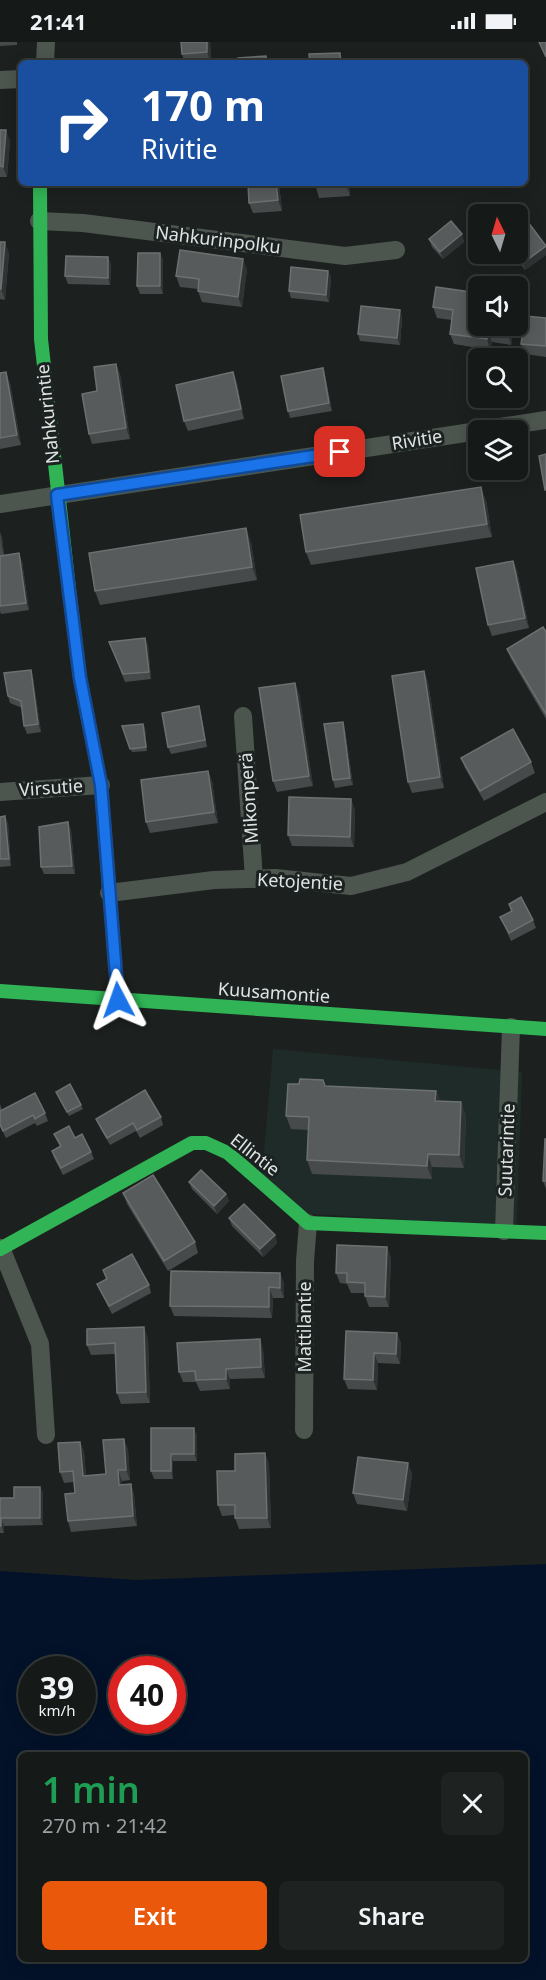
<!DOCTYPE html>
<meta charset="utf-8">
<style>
:root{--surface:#151918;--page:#1e2221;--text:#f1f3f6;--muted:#9da0a2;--line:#343837;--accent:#ea580c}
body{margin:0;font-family:"Noto Sans",sans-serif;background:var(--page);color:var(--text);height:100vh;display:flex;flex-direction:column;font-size:22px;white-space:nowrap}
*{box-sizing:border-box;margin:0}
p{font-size:20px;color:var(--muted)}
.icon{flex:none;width:33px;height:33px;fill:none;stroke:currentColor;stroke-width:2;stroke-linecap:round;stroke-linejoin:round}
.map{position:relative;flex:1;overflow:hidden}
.details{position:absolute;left:18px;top:1710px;width:510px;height:210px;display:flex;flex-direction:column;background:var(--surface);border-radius:9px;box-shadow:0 3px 15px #0003,0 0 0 2px var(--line)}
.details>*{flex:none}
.guide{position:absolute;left:18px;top:18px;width:510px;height:126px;border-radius:9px;box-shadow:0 3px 15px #0003,0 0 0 2px var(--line);background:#1a4fa0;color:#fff;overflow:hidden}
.needle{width:39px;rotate:355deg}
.buttons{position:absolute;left:468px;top:162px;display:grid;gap:12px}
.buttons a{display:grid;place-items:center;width:60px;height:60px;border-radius:9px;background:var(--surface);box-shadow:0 3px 15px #0003,0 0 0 2px var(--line);font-size:30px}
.speed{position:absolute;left:18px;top:1614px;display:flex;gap:12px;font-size:30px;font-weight:700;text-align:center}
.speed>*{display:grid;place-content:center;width:78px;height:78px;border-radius:50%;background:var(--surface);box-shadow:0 3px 15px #0003,0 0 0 2px var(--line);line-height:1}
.speed small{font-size:15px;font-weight:400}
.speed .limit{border:9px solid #d22;background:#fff;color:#111}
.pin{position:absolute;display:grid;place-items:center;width:51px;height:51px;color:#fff;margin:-26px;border-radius:12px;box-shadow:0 3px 9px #0006}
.me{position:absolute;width:66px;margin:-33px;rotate:356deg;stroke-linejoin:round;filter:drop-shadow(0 0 4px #0008)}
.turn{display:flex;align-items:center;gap:21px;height:126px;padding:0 24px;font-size:27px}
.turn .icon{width:78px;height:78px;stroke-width:2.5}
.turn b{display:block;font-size:42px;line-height:51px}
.round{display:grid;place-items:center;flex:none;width:63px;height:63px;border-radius:9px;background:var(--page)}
.summary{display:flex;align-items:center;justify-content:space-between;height:102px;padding:0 24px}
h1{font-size:36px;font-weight:600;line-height:45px;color:#1e9e55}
.action{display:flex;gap:12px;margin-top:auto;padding:12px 24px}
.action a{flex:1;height:69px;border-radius:9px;background:var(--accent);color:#fff;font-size:24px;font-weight:600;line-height:69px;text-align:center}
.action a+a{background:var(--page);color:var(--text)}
.status{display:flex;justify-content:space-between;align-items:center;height:42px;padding:0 30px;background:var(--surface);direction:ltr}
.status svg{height:16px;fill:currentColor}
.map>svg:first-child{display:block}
</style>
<div class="status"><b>21:41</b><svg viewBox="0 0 49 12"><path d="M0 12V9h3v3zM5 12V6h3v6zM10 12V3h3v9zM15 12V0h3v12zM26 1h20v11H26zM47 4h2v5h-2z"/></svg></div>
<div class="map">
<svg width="546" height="1938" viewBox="0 0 546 1938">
<rect width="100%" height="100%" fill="#1c2120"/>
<!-- built -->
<path fill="#1e2b29" d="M273 1007 522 1030 517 1185 297 1171 261 1144Z"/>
<!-- water -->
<path fill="#031229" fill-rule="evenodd" d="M546 1522V1938H0V1529L137 1538ZM32 1628H82V1678H32ZM122 1628H172V1678H122ZM21 1713H525V1917H21Z"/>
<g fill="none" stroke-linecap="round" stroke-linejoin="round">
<!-- street -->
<g stroke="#4c564e" stroke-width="18">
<path d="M45 21 46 0"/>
<path d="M0 38 21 37"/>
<path d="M39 179 83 181 345 214 396 208"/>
<path d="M480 388 546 378"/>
<path d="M0 462 478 389"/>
<path d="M243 674 254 837"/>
<path d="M0 750 101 743"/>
<path d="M109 851 214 838 275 836 351 844 407 830 546 760"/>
<path d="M504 1189 511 985"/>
<path d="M1 1206 40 1302 46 1393"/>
<path d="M304 1388 305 1219 308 1181"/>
</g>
<!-- fast -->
<g stroke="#30b455" stroke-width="14">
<path d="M40 141 41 297 69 547"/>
<path d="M0 949 546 987"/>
<path d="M0 1207 192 1101H206L228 1111 308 1181 546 1191"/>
</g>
<!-- jam -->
<path stroke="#e5322d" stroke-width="14" d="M69 547 80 636 101 743 118 958"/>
</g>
<!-- wall -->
<g fill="#464a4a">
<path d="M0 0H17V3L0 4Z"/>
<path d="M181 0H210L211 21H185L182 12Z"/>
<path d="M0 88 10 99 7 135H0Z"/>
<path d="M248 141H279L282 169 253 171 249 161Z"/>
<path d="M349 141 350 154 319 156 316 145Z"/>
<path d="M525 176 546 204V213L525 228 513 212H518Z"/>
<path d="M462 192 464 200 443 217 432 205 429 197Z"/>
<path d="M0 200 9 211 5 258 0 257Z"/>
<path d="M160 211 163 218V252H140L137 244Z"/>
<path d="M108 215 111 223 110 243 68 242 65 234Z"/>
<path d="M247 227 242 265 202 260 198 249V247L180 245 176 234Z"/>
<path d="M328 229 331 236 329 260 291 256 289 249Z"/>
<path d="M436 245 478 284H514L511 303 492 300 490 308 454 302 450 292 452 278 437 276 433 265Z"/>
<path d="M400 268 402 276 400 303 360 299 358 292Z"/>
<path d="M546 276V315L525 312 521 302Z"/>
<path d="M116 322 120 332 130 397 92 402 89 392 97 349Z"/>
<path d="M323 326 325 333 332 369 290 376 288 369Z"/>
<path d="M233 330 237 341 244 377 188 389 184 379Z"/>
<path d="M0 331 10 341 21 403 0 407Z"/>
<path d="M486 458 492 495 311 523 306 510Z"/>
<path d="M0 490 2 495 4 513 0 514Z"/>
<path d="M251 500 257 538 100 563 95 549Z"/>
<path d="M0 514 22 519 29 568 1 572 0 569Z"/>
<path d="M513 519 517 529 529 586 492 594 488 583Z"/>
<path d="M546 590V677L511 617 507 607Z"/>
<path d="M145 596 148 603 151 637 125 640 109 600Z"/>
<path d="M31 628 33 635 41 690 27 692 24 684 22 666 10 661 8 654Z"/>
<path d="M424 629 428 640 444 746 412 751 408 740Z"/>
<path d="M299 651 313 744 277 750 273 739Z"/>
<path d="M199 664 201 672 207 705 171 712 168 705Z"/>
<path d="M143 682 145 686 147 709 132 710 122 684Z"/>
<path d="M345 688 353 743 335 746 333 738Z"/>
<path d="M461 716 531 720 535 731 484 759 465 726Z"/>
<path d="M208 729 212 739 218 781 150 791 146 780Z"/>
<path d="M351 757 355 768 354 805 292 804 288 793Z"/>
<path d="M0 775 8 781 11 824 0 825Z"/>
<path d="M68 780 71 788 75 832H44L41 825Z"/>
<path d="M509 862 533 878 536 886 511 899 500 875 511 869Z"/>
<path d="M325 1044 436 1049 440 1059 461 1060 466 1074 464 1126 432 1125V1137L312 1132 307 1118 309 1088 291 1087 286 1074Z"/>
<path d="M56 1050 81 1063 83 1067 69 1074Z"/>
<path d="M0 1062 2 1068 45 1071 48 1079 37 1084 35 1081 6 1096 0 1084Z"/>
<path d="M161 1075 163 1083 140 1096 136 1089 110 1103 99 1084 96 1077Z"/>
<path d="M54 1092 75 1096 91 1110 94 1117 63 1133 54 1116 52 1109 60 1104Z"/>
<path d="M546 1097V1147L543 1139Z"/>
<path d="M189 1140 226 1152 229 1159 217 1172 192 1147Z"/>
<path d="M123 1151 195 1200 198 1211 168 1229 127 1162Z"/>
<path d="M229 1176 275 1193 277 1201 263 1215 232 1184Z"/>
<path d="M387 1205 391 1216 389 1265H369L365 1254V1251H351L347 1242 340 1241 336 1231Z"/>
<path d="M103 1228 149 1243 151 1251 112 1272 100 1249 97 1242 106 1237Z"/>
<path d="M280 1231 284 1242V1256H273L272 1276 174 1274 170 1264Z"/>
<path d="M397 1291 401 1301 400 1322 378 1321 377 1348 348 1347 344 1337Z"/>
<path d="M148 1296 150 1361 121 1362 117 1351 115 1312 91 1313 87 1303Z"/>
<path d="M260 1297 263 1307 265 1336 230 1337V1347L200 1349 196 1340H183L179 1330Z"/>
<path d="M151 1386 197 1393V1419H173V1437H154L151 1429Z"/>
<path d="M80 1400 84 1410 86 1434 106 1432 128 1407 130 1438 122 1439V1443L131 1442 134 1453 137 1484 71 1490 68 1479 75 1451 74 1440 64 1441 60 1430Z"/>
<path d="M265 1411 269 1422 271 1486 239 1487 235 1476V1473L222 1474 218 1463 235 1429Z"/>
<path d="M408 1421 412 1432 407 1469 357 1462 353 1451Z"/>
<path d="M40 1445 43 1452V1483L4 1484V1491H0V1456H14Z"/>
</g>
<!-- shaded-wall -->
<g fill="#2f3333">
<path d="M207 0H210L211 21 207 10Z"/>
<path d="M6 88 10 99 7 135 3 125Z"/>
<path d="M276 141H279L282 169 278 158Z"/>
<path d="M346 141H349L350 154 346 143Z"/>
<path d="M462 192 464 200 443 217 440 210Z"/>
<path d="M5 200 9 211 5 258 1 247Z"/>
<path d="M546 204V213L525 228 523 221Z"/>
<path d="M160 211 163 218V252L160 244Z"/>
<path d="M108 215 111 223 110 243 108 236Z"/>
<path d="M243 217 247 227 242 265 238 255Z"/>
<path d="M328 229 331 236 329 260 326 253Z"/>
<path d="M400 268 402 276 400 303 397 296Z"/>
<path d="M509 284H514L511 303 508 292Z"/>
<path d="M488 289 492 300 490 308 487 297Z"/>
<path d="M116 322 120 332 130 397 126 386Z"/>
<path d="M323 326 325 333 332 369 329 361Z"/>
<path d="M6 330 10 341 21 403 17 393Z"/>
<path d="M233 330 237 341 244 377 241 367Z"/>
<path d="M481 445 486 458 492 495 487 482Z"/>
<path d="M246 486 251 500 257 538 252 525Z"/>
<path d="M0 490 2 495 4 513 2 506Z"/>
<path d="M19 511 22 519 29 568 26 561Z"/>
<path d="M513 519 517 529 529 586 525 576Z"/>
<path d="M145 596 148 603 151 637 149 630Z"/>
<path d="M31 628 33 635 41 690 38 682Z"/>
<path d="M424 629 428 640 444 746 440 735Z"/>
<path d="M295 641 299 651 313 744 309 734Z"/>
<path d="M343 680 345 688 353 743 350 736Z"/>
<path d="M143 682 145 686 147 709 146 705Z"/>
<path d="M208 729 212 739 218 781 214 770Z"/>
<path d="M351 757 355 768 354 805 350 795Z"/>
<path d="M5 774 8 781 11 824 9 817Z"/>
<path d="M68 780 71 788 75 832 72 824Z"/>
<path d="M436 1049 441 1062 435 1059Z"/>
<path d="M461 1060 466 1074 464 1126 459 1113Z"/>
<path d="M428 1112 432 1125V1137L427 1124Z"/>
<path d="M226 1152 229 1159 217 1172 214 1164Z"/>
<path d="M275 1193 277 1201 263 1215 260 1207Z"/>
<path d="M387 1205 391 1216 389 1265 385 1255Z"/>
<path d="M280 1231 284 1242V1256L280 1246Z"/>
<path d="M269 1245 273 1256 272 1276 269 1265Z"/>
<path d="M144 1285 148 1296 150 1361 146 1350Z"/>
<path d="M397 1291 401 1301 400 1322 396 1312Z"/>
<path d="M260 1297 263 1307 265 1336 261 1325Z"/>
<path d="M374 1311 378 1321 377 1348 373 1338Z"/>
<path d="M226 1327 230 1337V1347L226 1337Z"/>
<path d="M194 1386 197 1393V1419L194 1412Z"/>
<path d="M124 1397 128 1407 130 1438 126 1428Z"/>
<path d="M80 1400 84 1410 87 1445 83 1434Z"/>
<path d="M265 1411 269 1422 271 1486 267 1476Z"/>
<path d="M171 1412 173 1419V1437L171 1429Z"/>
<path d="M408 1421 412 1432 407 1469 403 1458Z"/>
<path d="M118 1428 122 1439 123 1454 119 1443Z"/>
<path d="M131 1442 134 1453 137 1484 133 1474Z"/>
<path d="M40 1445 43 1452V1483L40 1476Z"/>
<path d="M1 1476 4 1484V1491L1 1484Z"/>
</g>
<!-- building -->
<g fill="#575b5b" stroke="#6c7070" stroke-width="1.5">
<path d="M181 0H207V10L182 12Z"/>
<path d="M539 0H546V15Z"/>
<path d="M340 11 341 21H310L309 12Z"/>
<path d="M266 14 267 21H238V16Z"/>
<path d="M0 88H6L3 125 0 124Z"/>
<path d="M248 141H276L278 158 249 161Z"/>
<path d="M315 141H346V143L316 145Z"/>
<path d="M525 176 546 204 523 221 515 212H518V182Z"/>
<path d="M451 179 462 192 440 210 429 197Z"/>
<path d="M0 200H5L1 247H0Z"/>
<path d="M180 208 243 217 238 255 198 249 199 237 176 234Z"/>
<path d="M138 211H160V244H137Z"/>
<path d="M66 214 108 215V236L65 234Z"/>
<path d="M291 225 328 229 326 253 289 249Z"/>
<path d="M436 245 478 251V284H509L508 292 488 289 487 297 450 292 453 268 433 265Z"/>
<path d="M361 264 400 268 397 296 358 292Z"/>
<path d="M525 274 546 276V304L521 302Z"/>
<path d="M116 322 126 386 89 392 82 352 97 349 94 325Z"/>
<path d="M323 326 329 361 288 369 281 334Z"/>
<path d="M6 330 17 393 0 396V331Z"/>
<path d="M233 330 241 367 184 379 176 343Z"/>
<path d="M546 412V448H545L539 414Z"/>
<path d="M481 445 487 482 306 510 300 473Z"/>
<path d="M246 486 252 525 95 549 89 511Z"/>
<path d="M19 511 26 561 0 564V514Z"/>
<path d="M513 519 525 576 488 583 476 526Z"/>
<path d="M543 585 546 590V672L507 607Z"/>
<path d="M145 596 149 630 123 632 109 600Z"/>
<path d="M31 628 38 682 24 684 21 659 8 654 4 631Z"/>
<path d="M424 629 440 735 408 740 392 634Z"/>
<path d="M295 641 309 734 273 739 259 646Z"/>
<path d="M199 664 205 698 168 705 162 671Z"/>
<path d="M343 680 350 736 333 738 324 682Z"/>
<path d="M143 682 146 705 130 707 122 684Z"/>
<path d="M513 687 531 720 480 749 461 716Z"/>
<path d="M208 729 214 770 146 780 141 738Z"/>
<path d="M289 755 351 757 350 795 288 793Z"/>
<path d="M5 774 9 817H0V775Z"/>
<path d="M68 780 72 824 41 825 39 785Z"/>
<path d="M521 855 533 878 509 891 500 875 512 869 509 862Z"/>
<path d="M300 1037 323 1038 325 1044 436 1049 435 1059 461 1060 459 1113 428 1112 427 1124 307 1118 309 1075 286 1074 288 1042H299Z"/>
<path d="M70 1042 81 1063 67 1070 56 1050Z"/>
<path d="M145 1048 161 1075 137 1088 133 1081 107 1096 96 1077Z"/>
<path d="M35 1051 45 1071 35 1077 33 1073 3 1089 0 1082V1069Z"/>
<path d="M69 1084 75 1096 82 1092 91 1110 61 1126 52 1109 61 1104 54 1092Z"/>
<path d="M545 1097H546V1139H543Z"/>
<path d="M201 1128 226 1152 214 1164 189 1140Z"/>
<path d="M153 1133 195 1200 164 1219 123 1151Z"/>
<path d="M244 1162 275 1193 260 1207 229 1176Z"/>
<path d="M337 1203 387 1205 385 1255 365 1254V1241L347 1240V1231H336Z"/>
<path d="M132 1212 149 1243 109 1264 97 1242 107 1237 103 1228Z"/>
<path d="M171 1229 280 1231V1246L269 1245V1265L170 1264Z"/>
<path d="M144 1285 146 1350 117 1351 115 1301 87 1303V1287Z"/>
<path d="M346 1289 397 1291 396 1312 374 1311 373 1338 344 1337Z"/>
<path d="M260 1297 261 1325 226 1327V1337L196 1338 195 1329 179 1330 177 1301Z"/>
<path d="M151 1386H194V1412H171V1429H151Z"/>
<path d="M124 1397 126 1428H118L119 1443 131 1442 133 1474 68 1479 65 1452 75 1451 73 1429 60 1430 58 1401 80 1400 83 1434 106 1432 103 1398Z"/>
<path d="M265 1411 267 1476H235V1463H218L217 1429H235V1412Z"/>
<path d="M358 1415 408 1421 403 1458 353 1451Z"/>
<path d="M14 1445H40V1476H1V1484H0V1456H14Z"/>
</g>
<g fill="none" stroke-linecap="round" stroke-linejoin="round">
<defs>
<path id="route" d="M118 958 101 743 80 636 57 453 340 410"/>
</defs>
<!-- route casing -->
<use href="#route" stroke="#114b97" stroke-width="15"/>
<!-- route -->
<use href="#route" stroke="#1a73e8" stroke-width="10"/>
</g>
<g text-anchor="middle" stroke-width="6" stroke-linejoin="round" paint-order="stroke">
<!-- street labels -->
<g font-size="18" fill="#dfe3e2" stroke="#1b2221">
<text transform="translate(218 198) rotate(7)" y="6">Nahkurinpolku</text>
<text transform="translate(48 372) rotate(-96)" y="6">Nahkurintie</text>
<text transform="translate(417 398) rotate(-9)" y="6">Rivitie</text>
<text transform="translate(51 746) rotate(-4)" y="6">Virsutie</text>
<text transform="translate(249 756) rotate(-94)" y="6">Mikonperä</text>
<text transform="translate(300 840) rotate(3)" y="6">Ketojentie</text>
<text transform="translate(274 951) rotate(4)" y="6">Kuusamontie</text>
<text transform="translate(507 1108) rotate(-88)" y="6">Suutarintie</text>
<text transform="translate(255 1113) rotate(38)" y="6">Ellintie</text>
<text transform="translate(305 1285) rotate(-90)" y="6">Mattilantie</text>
</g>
</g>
</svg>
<div class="buttons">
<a><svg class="needle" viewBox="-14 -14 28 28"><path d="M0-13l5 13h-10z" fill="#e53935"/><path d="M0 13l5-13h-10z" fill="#9da0a2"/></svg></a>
<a><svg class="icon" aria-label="sound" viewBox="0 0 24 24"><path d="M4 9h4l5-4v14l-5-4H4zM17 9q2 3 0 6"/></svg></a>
<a><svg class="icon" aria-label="search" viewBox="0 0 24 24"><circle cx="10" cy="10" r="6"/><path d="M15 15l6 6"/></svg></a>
<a><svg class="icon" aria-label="layers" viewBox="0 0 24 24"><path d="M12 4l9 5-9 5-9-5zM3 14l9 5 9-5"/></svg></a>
</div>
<div class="speed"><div>39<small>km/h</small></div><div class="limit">40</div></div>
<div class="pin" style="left:340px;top:410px;background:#d93025"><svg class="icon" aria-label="arrive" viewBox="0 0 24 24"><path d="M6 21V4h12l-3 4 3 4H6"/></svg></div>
<svg class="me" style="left:118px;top:958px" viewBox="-20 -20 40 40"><path d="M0-17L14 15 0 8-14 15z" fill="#1a73e8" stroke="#fff" stroke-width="4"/></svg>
<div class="guide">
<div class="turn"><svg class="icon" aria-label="right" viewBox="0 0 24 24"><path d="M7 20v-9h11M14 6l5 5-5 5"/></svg><div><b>170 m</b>Rivitie</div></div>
</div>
<section class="details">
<div class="summary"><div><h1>1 min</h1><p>270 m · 21:42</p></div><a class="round"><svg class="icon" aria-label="close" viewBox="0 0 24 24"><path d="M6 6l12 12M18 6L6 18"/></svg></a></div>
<div class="action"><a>Exit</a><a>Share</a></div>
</section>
</div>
